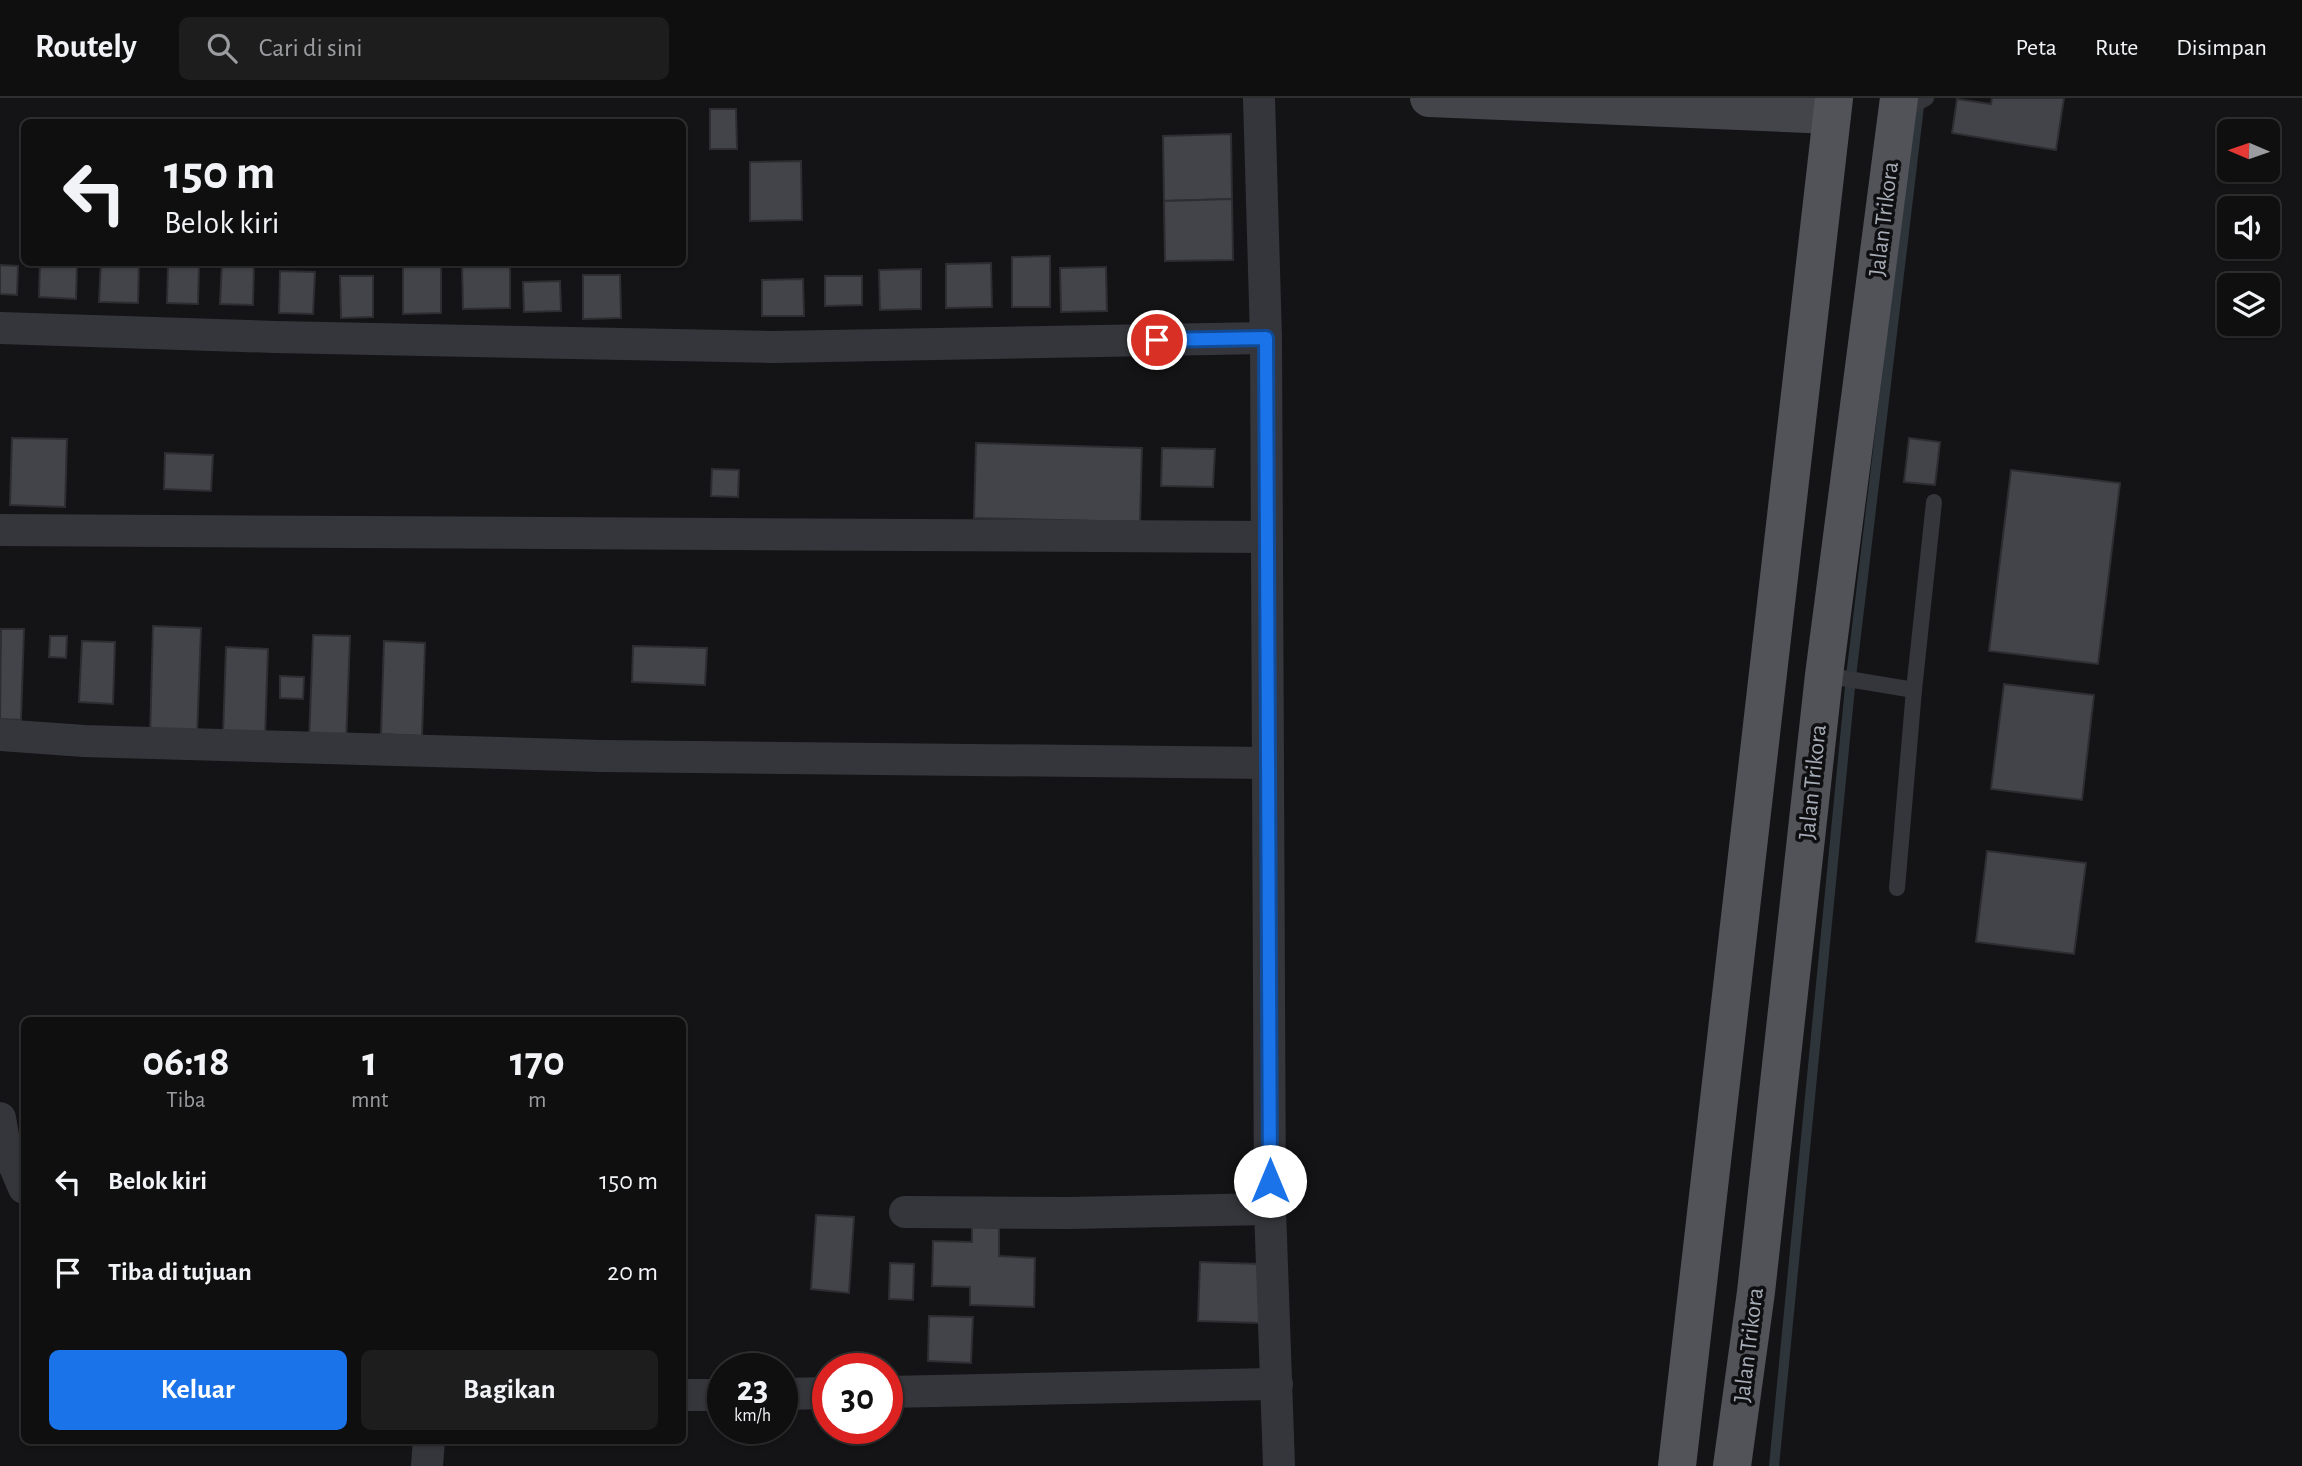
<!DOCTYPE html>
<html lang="id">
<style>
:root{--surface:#0f0f10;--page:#1d1d1e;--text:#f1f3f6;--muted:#9b9c9f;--line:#2f2f30;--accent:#1a73e8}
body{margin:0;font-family:"Alegreya Sans",sans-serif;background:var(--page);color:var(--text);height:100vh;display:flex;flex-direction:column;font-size:26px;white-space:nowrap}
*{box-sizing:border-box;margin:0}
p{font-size:23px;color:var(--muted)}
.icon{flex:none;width:38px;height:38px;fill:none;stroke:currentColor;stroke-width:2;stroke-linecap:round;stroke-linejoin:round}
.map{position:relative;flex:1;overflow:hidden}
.panel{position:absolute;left:21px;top:919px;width:665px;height:427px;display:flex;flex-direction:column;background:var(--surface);border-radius:10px;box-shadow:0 2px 5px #0004,0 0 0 2px var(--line)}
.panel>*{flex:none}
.top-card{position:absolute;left:21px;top:21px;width:665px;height:147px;border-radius:10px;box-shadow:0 2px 5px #0004,0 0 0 2px var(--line);background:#0f0f10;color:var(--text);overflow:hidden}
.needle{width:46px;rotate:272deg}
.tools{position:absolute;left:2217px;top:21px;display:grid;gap:14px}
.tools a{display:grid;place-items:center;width:63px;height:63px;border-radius:10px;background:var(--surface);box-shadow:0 2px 5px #0004,0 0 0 2px var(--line);font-size:35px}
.speed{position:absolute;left:707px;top:1255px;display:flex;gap:14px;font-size:35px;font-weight:700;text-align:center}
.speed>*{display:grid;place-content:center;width:91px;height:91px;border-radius:50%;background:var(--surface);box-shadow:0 2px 5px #0004,0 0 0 2px var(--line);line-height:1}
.speed small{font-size:18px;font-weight:400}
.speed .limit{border:10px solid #d22;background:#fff;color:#111}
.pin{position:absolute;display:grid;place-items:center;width:60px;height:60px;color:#fff;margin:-30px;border:4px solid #fff;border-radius:50%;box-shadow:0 2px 7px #0007}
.me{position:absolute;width:77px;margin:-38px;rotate:0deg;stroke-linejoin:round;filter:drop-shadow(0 0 5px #0008)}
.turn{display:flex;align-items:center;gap:24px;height:147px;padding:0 28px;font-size:32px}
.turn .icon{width:91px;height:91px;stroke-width:2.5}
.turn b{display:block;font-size:49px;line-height:60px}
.eta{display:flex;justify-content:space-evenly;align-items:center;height:119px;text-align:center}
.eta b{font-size:42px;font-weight:600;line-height:49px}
.cta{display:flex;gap:14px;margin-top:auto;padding:14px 28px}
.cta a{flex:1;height:80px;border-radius:10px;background:var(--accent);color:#fff;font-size:28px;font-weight:600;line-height:80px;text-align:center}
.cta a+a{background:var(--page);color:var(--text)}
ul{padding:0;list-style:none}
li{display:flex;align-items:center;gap:21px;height:91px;padding:0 28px}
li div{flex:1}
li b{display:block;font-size:26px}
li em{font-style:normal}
header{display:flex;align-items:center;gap:42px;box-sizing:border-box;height:98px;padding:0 35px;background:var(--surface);border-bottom:2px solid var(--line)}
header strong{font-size:33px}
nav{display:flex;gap:38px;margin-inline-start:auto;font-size:24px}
.search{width:490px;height:63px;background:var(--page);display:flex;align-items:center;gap:18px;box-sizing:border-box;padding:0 24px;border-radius:10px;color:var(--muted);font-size:26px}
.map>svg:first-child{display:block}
</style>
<header>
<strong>Routely</strong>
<div class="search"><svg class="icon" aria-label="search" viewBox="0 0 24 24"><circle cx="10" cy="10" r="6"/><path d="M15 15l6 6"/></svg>Cari di sini</div>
<nav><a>Peta</a><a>Rute</a><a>Disimpan</a></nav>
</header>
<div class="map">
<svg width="2302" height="1368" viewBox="0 0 2302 1368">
<rect width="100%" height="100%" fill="#141416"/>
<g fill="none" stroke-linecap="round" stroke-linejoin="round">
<!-- stream -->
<path stroke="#2d353b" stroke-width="10" d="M1774 1368 1851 579 1920 0"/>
</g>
<!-- building -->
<g fill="#434449" stroke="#2e2e32" stroke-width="2">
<path d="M1992 0H2064L2056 52 1952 35 1957 1 1991 6Z"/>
<path d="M710 11H736L737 51H710Z"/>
<path d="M1231 36 1232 101 1164 103 1163 38Z"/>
<path d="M801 63 802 122 750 123V64Z"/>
<path d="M1232 101 1233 162 1165 163 1164 103Z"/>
<path d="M1050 158V209H1012V159Z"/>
<path d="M40 164 77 166 76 201 39 199Z"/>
<path d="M101 164 139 165 138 205 99 204Z"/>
<path d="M222 164H254L253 207 220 206Z"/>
<path d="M403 164H441V215L403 216Z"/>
<path d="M462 164H510V210L463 211Z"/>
<path d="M991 165 992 209 946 210V166Z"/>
<path d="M0 167 18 168 17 197 0 196Z"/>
<path d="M168 168 199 169 198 206 167 205Z"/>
<path d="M1106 169 1107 213 1061 214 1060 170Z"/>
<path d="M921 171V211L880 212 879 172Z"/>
<path d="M280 173 315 174 313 216 279 215Z"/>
<path d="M583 177H620L621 220 583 221Z"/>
<path d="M340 178H373V219L341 220Z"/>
<path d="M825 178H862V207L825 208Z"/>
<path d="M803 181 804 218H762V182Z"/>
<path d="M560 183 561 213 524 214 523 184Z"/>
<path d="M12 340 67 341 65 409 10 407Z"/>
<path d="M1909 340 1940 344 1935 387 1904 384Z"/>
<path d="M976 345 1142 350 1140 424 974 420Z"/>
<path d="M1162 350 1215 351 1213 389 1161 388Z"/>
<path d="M165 355 213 357 211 393 164 391Z"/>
<path d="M712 371 739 372 738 399 711 398Z"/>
<path d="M2011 372 2120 385 2098 566 1989 553Z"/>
<path d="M153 528 201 530 197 639 150 638Z"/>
<path d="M1 531H24L21 622 0 621Z"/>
<path d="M313 537 350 538 346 646 309 645Z"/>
<path d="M50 538H67L66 560 49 559Z"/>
<path d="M82 543 115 544 113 606 79 604Z"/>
<path d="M384 543 425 545 422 638 381 636Z"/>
<path d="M633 548 707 550 705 587 632 584Z"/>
<path d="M226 549 268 551 265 639 223 638Z"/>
<path d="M280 578 304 579 303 601 280 600Z"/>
<path d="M2004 586 2094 597 2082 702 1991 691Z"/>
<path d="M1987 753 2086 765 2074 856 1976 844Z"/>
<path d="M816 1117 854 1119 849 1195 811 1191Z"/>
<path d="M972 1129 999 1130V1158L1035 1160 1034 1209 970 1207V1189L932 1188 933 1143 972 1144Z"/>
<path d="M1200 1164 1261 1166 1259 1225 1198 1223Z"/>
<path d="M890 1165 914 1166 913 1202 889 1201Z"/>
<path d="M929 1218 973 1219 971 1265 928 1263Z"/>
</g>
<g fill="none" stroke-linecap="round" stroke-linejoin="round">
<!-- service -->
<g stroke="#35363b" stroke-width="16">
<path d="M1899 15 1926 0"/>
<path d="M1824 577 1914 592"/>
<path d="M1897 790 1914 592 1934 404"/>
</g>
<!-- minor -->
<g stroke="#35363b" stroke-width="32">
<path d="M1259 0 1266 240 1270 1111 1279 1368"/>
<path d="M0 230 275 239 774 249 1266 240"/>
<path d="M0 432 1267 439"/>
<path d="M0 637 84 643 601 658 1267 665"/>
<path d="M0 1020 4 1043 24 1090"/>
<path d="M905 1114 1069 1115 1270 1111"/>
<path d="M887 1294 1277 1286"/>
<path d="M782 1296 828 1295"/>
<path d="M682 1297H723"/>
<path d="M427 1368 429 1342"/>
</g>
<!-- secondary -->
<path stroke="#43454b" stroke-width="38" d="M1429 0 1832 17"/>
<!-- primary -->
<g stroke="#515359" stroke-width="38">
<path d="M1677 1368 1834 0"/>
<path d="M1732 1368 1756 1194 1824 577 1899 0"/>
</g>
</g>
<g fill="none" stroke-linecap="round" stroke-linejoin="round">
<defs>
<path id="route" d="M1157 242 1266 240 1270 1083"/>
</defs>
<!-- route casing -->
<use href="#route" stroke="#114b97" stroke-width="18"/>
<!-- route -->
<use href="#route" stroke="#1a73e8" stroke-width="12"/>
</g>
<g text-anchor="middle" stroke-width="7" stroke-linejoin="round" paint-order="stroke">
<!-- street labels -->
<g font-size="24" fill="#a6acb6" stroke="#0f0f11">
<text transform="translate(1883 121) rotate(-83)" y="8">Jalan Trikora</text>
<text transform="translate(1812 684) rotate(-84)" y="8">Jalan Trikora</text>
<text transform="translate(1748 1247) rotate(-83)" y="8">Jalan Trikora</text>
</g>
</g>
</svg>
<div class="tools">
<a><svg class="needle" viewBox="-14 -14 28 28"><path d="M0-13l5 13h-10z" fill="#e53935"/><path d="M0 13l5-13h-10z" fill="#9b9c9f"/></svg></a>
<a><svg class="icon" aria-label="sound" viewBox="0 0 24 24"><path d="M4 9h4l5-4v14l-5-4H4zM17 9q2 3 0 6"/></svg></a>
<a><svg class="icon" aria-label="layers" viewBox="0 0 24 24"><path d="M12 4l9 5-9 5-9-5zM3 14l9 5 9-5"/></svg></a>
</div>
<div class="speed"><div>23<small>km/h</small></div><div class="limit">30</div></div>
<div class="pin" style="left:1157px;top:242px;background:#d93025"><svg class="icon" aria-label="arrive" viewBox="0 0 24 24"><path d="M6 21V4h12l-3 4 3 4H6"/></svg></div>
<svg class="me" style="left:1270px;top:1083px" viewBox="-20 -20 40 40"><circle r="19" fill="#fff"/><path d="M0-13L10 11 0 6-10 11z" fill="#1a73e8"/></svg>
<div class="top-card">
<div class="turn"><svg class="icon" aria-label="left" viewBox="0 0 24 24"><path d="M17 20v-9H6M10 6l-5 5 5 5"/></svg><div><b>150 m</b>Belok kiri</div></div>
</div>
<section class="panel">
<div class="eta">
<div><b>06:18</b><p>Tiba</p></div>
<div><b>1</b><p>mnt</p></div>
<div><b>170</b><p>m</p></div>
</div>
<ul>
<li><svg class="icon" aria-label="left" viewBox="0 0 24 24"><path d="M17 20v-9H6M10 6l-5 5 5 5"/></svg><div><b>Belok kiri</b></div><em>150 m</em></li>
<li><svg class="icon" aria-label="arrive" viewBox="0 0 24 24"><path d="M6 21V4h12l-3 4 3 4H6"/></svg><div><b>Tiba di tujuan</b></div><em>20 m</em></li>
</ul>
<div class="cta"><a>Keluar</a><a>Bagikan</a></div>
</section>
</div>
